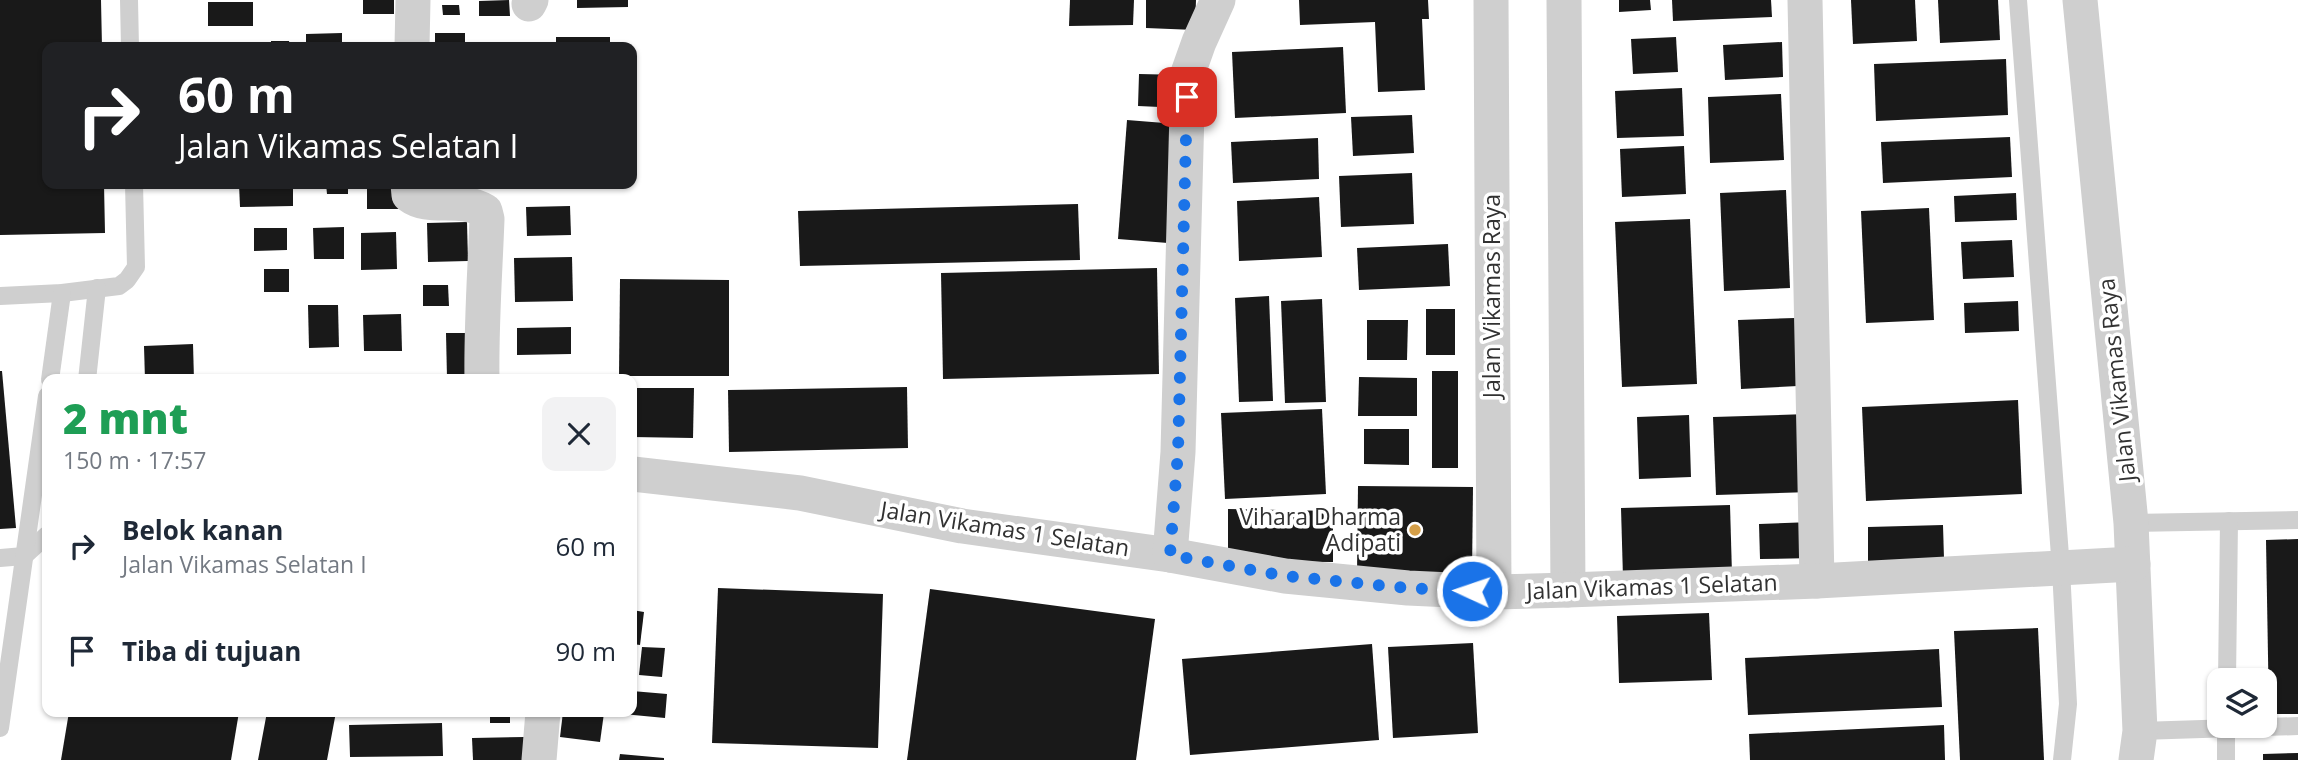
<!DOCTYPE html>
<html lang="id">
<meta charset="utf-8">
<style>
:root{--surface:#fff;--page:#f2f2f3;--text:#1f2937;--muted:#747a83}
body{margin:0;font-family:"Open Sans",sans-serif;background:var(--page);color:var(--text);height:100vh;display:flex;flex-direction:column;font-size:26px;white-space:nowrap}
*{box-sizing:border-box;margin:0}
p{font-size:23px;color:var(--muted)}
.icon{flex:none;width:38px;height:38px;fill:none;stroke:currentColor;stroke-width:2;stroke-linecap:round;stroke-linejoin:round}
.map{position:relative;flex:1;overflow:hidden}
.drawer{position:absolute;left:42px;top:374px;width:595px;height:343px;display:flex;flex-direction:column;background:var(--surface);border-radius:14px;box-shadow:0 2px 5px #0004}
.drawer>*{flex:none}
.guide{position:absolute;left:42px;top:42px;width:595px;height:147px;border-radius:14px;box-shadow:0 2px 5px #0004;background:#202124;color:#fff;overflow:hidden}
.tools{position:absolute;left:2207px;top:668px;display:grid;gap:14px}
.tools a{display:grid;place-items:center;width:70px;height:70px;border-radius:14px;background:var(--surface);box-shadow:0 2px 5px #0004;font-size:35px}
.pin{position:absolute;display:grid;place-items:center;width:60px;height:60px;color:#fff;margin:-30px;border-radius:14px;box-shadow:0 4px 10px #0006}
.me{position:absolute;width:77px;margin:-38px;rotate:273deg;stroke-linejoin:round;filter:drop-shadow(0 0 5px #0008)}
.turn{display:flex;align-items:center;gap:24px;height:147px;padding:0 21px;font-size:32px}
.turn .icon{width:91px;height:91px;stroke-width:2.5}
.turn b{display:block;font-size:49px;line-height:60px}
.round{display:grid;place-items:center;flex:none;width:74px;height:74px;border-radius:14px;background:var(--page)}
.headline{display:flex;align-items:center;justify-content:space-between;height:119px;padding:0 21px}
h1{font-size:42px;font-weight:800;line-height:52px;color:#1e9e55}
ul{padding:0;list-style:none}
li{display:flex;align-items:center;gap:21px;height:105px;padding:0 21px}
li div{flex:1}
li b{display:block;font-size:26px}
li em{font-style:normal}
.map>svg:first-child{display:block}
</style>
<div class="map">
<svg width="2298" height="760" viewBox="0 0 2298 760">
<rect width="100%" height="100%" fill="#fff"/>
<!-- building -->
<g fill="#191919">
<path d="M0 0H101L102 47H47V184H104L105 233 0 235Z"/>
<rect x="363" y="0" width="31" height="14"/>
<path d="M509 0 510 16H479V1Z"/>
<path d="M577 0H628V7L577 8Z"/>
<path d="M1070 0H1134L1133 25 1069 26Z"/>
<path d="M1146 0H1196L1195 30 1146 28Z"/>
<path d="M1299 0H1428L1429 19H1422L1425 90 1378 92 1375 22 1300 25Z"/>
<path d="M1619 0H1650L1651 10 1619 12Z"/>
<path d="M1672 0H1771L1772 17 1673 21Z"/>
<path d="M1851 0H1915L1917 41 1853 44Z"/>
<path d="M1938 0H1998L2000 40 1940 43Z"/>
<rect x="208" y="2" width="45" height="24"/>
<path d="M442 5H459L460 15H443Z"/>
<path d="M342 33V47H306V34Z"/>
<rect x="435" y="33" width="30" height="14"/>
<rect x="556" y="37" width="54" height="10"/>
<path d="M1676 37 1678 72 1633 74 1631 39Z"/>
<path d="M271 41H289L290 47H271Z"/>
<path d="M1782 42 1783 77 1725 80 1723 45Z"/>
<rect x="488" y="43" width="31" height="4"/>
<path d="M1343 47 1346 113 1235 118 1232 52Z"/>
<path d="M2006 59 2008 115 1876 121 1874 64Z"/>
<path d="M1139 74 1183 75 1182 108 1138 106Z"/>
<path d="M1682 88 1684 136 1617 138 1615 91Z"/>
<path d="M1781 94 1784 160 1710 163 1708 97Z"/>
<path d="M1412 115 1414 153 1353 156 1351 117Z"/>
<path d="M1127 120 1177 124 1168 243 1118 239Z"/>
<path d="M2010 137 2012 177 1883 183 1881 142Z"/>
<path d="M1318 138 1319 179 1233 183 1231 142Z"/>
<path d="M1684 146 1686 194 1622 197 1620 149Z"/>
<path d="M1412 173 1414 224 1341 227 1339 176Z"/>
<path d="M239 184H293V206L240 207Z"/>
<path d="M326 184H348V194H327Z"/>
<path d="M367 184H399L400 209H367Z"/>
<path d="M514 184H550V186L514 187Z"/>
<path d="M1786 190 1790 288 1724 291 1720 193Z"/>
<path d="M2016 193 2017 220 1955 222 1954 196Z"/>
<path d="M1319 197 1322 257 1239 261 1237 201Z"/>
<path d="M1078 204 1080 260 800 266 798 211Z"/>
<path d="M570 206 571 235 527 236 526 207Z"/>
<path d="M1929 208 1934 320 1866 323 1861 211Z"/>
<path d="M1690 219 1697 384 1622 387 1615 222Z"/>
<path d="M467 222 468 261 428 262 427 223Z"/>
<path d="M344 227V259H314L313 228Z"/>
<path d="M254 228H287V250L254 251Z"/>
<path d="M396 232 397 269 361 270V233Z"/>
<path d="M2012 240 2014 277 1963 279 1961 242Z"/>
<path d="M1448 244 1450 286 1359 290 1357 248Z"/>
<path d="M572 257 573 301 515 302 514 258Z"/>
<path d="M1157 268 1159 374 943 379 941 273Z"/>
<rect x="264" y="269" width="25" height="23"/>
<path d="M620 279 729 280V376H619Z"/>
<path d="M423 285H448L449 306H423Z"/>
<path d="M1269 296 1273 401 1239 402 1235 298Z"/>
<path d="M1322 299 1326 402 1285 403 1281 301Z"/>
<path d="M2018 301 2019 331 1965 333 1964 303Z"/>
<path d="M308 305H338L339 347 309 348Z"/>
<rect x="1426" y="309" width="29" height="46"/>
<path d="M401 314 402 351H364L363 315Z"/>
<path d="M1795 318 1798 386 1741 389 1738 320Z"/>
<path d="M1367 320H1408L1407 360H1367Z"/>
<path d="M571 327V354L517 355V328Z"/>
<path d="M446 333H466L467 377 447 378Z"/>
<path d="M193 344 194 380H145L144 346Z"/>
<path d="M0 371H2L16 528 0 529Z"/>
<rect x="1432" y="371" width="26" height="97"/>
<path d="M1359 377 1417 378V416H1358Z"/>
<path d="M907 387 908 448 729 452 728 390Z"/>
<path d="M632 388H694L693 438 632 437Z"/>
<path d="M2018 400 2022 494 1866 501 1862 407Z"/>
<path d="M1322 409 1326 494 1225 499 1221 413Z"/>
<path d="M1808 414 1811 492 1716 495 1713 417Z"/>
<path d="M1689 415 1691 477 1639 479 1637 417Z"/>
<path d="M1364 429H1409V465L1364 464Z"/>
<path d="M1358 486 1473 487 1472 574H1357Z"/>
<path d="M1730 505 1732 574 1623 578 1621 508Z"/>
<path d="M1228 509 1333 511V562L1228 561Z"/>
<path d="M1812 522 1814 558 1760 559 1759 524Z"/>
<path d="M1943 525 1944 559 1868 562V527Z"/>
<path d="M2298 539V714H2269L2266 540Z"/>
<path d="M718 588 883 594 878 748 712 743Z"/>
<path d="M930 589 1155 619 1136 760H907Z"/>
<path d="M632 610 644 612 640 645 632 644Z"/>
<path d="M1709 613 1712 680 1619 683 1617 616Z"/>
<path d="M2038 628 2044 760H1960L1954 631Z"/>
<path d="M1473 643 1478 733 1393 738 1388 647Z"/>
<path d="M1372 644 1379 740 1190 755 1182 659Z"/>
<path d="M642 647 665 648 662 677 639 675Z"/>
<path d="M1939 649 1942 707 1748 715 1745 658Z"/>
<path d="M632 691 667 694 665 718 623 714V712H632Z"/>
<path d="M69 712H239L231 760H61Z"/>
<path d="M267 712H336L327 760H258Z"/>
<rect x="490" y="712" width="20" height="11"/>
<path d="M563 712 604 713 600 742 560 737Z"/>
<path d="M442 723 443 756 350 757 349 725Z"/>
<path d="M1944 725 1945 760H1750L1749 734Z"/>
<path d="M524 737 525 760H473L472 738Z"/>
<path d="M2298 753V760H2263V754Z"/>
<path d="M620 754 664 758V760H619Z"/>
</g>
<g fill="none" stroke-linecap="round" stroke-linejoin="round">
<!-- service -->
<g stroke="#cfcfcf" stroke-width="18">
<path d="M129 0 130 47"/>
<path d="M2018 0 2061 569 2068 704 2062 760"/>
<path d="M0 296 62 293 119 286 127 280 136 267 134 184"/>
<path d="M50 380 62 293"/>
<path d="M87 380 97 288"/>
<path d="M2131 523 2298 520"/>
<path d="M0 558 24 556 47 535"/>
<path d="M2227 681 2229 521"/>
<path d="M0 728 47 396"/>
<path d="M2140 731 2298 726"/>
<path d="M2226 760V726"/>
</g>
<!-- minor -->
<g stroke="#cfcfcf" stroke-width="35">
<path d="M1491 0 1494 592"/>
<path d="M1564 0 1568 590"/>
<path d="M1805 0 1817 581"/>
<path d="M2080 0 2131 523 2140 731 2136 760"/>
<path d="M529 4 531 0"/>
<path d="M412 47 413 0"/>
<path d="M408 184 409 195C430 211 458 195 485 211L487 219C485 273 481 326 482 380"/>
<path d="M633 474 800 493 962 526 1170 555 1285 576 1408 588 1494 592 1568 590 1817 581 2133 564"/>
<path d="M1170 555 1178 452 1188 73 1199 42 1218 0"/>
<path d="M539 760 543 712"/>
</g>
</g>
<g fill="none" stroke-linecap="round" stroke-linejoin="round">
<!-- route -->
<path stroke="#1a73e8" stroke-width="12" stroke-dasharray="0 21.6" d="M1187 97 1178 452 1170 555 1285 576 1408 588 1472 591"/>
</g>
<!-- markers -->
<circle fill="#d59f48" stroke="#fff" stroke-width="2.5" cx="1415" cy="530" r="7"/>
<g text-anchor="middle" stroke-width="7" stroke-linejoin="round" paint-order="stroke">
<!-- street labels -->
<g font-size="23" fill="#323232" stroke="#fff">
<text transform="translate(1492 296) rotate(-90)" y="8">Jalan Vikamas Raya</text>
<text transform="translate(2117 380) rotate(-96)" y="8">Jalan Vikamas Raya</text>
<text transform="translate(1005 529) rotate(9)" y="8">Jalan Vikamas 1 Selatan</text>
<text transform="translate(1652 587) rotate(-2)" y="8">Jalan Vikamas 1 Selatan</text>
</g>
<!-- poi labels -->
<g font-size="23" fill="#323232" stroke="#fff" text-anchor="end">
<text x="1401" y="525">Vihara Dharma<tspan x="1401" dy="26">Adipati</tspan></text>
</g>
</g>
</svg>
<div class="tools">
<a><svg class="icon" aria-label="layers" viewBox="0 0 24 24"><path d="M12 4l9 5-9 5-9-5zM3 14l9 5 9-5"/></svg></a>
</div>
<div class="pin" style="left:1187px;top:97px;background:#d93025"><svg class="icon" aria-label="arrive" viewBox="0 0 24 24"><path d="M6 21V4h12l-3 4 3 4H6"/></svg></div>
<svg class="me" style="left:1472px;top:591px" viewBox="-20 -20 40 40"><circle r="17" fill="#1a73e8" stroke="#fff" stroke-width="3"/><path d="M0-11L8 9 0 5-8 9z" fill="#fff"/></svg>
<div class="guide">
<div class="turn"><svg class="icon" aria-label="right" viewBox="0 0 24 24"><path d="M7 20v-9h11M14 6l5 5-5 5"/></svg><div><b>60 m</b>Jalan Vikamas Selatan I</div></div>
</div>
<section class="drawer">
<div class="headline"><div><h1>2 mnt</h1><p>150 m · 17:57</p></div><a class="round"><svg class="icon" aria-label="close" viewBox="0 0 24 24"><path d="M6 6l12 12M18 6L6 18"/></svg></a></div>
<ul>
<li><svg class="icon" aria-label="right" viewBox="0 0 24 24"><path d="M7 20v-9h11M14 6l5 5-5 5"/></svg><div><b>Belok kanan</b><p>Jalan Vikamas Selatan I</p></div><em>60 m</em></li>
<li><svg class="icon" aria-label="arrive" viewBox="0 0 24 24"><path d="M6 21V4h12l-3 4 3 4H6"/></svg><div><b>Tiba di tujuan</b></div><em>90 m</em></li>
</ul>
</section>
</div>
